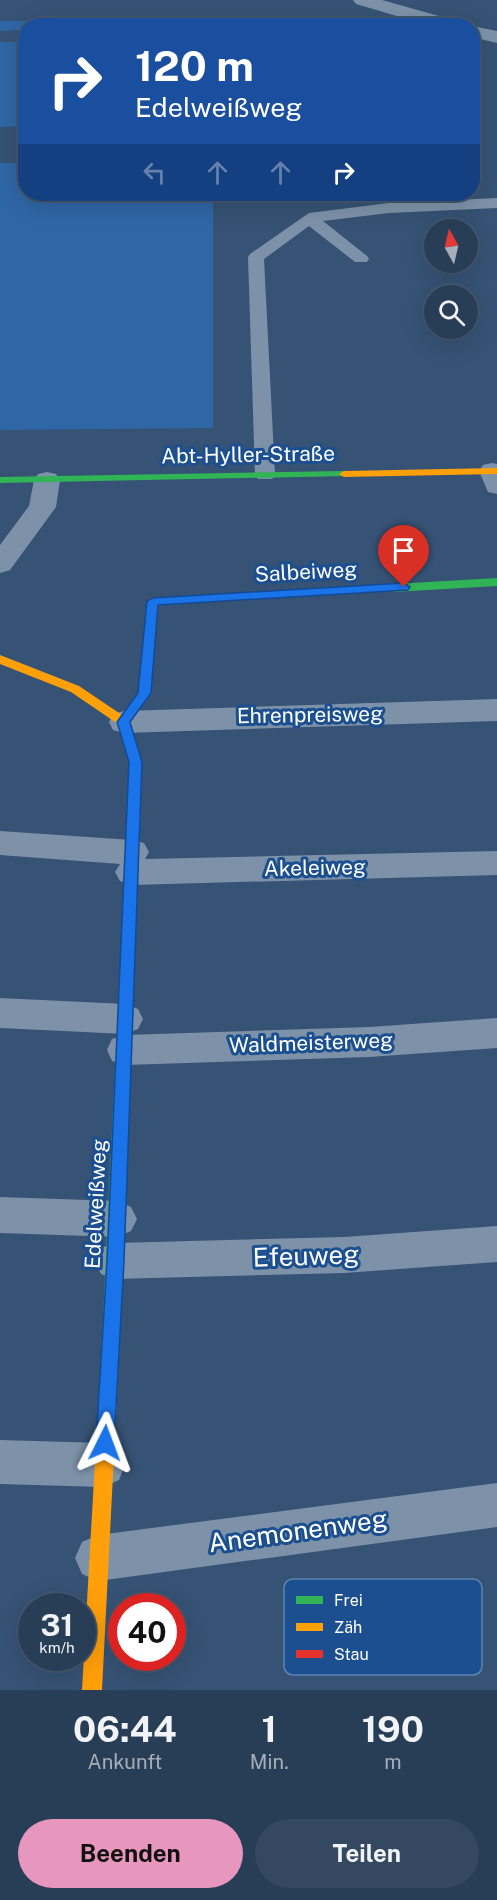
<!DOCTYPE html>
<html lang="de">
<meta charset="utf-8">
<style>
:root{--surface:#283e57;--page:#344961;--text:#f1f3f6;--muted:#a5aeba;--line:#44576d;--accent:#e797bd}
body{margin:0;font-family:"Public Sans",sans-serif;background:var(--page);color:var(--text);height:100vh;display:flex;flex-direction:column;font-size:22px;white-space:nowrap}
*{box-sizing:border-box;margin:0}
p{font-size:20px;color:var(--muted)}
.icon{flex:none;width:33px;height:33px;fill:none;stroke:currentColor;stroke-width:2;stroke-linecap:round;stroke-linejoin:round}
.map{position:relative;height:1690px;overflow:hidden}
.side{display:flex;flex-direction:column;background:var(--surface);flex:1}
.side>*{flex:none}
.guide{position:absolute;left:18px;top:18px;width:462px;height:183px;border-radius:24px;box-shadow:0 6px 24px #0002,0 0 0 2px var(--line);background:#1a4fa0;color:#fff;overflow:hidden}
.needle{width:39px;rotate:352deg}
.buttons{position:absolute;left:424px;top:219px;display:grid;gap:12px}
.buttons a{display:grid;place-items:center;width:54px;height:54px;border-radius:50%;background:var(--surface);box-shadow:0 6px 24px #0002,0 0 0 2px var(--line);font-size:30px}
.speed{position:absolute;left:18px;top:1593px;display:flex;gap:12px;font-size:30px;font-weight:700;text-align:center}
.speed>*{display:grid;place-content:center;width:78px;height:78px;border-radius:50%;background:var(--surface);box-shadow:0 6px 24px #0002,0 0 0 2px var(--line);line-height:1}
.speed small{font-size:15px;font-weight:400}
.speed .limit{border:9px solid #d22;background:#fff;color:#111}
.pin{position:absolute;display:grid;place-items:center;width:51px;height:51px;color:#fff;margin:-62px -26px;border-radius:50% 50% 50% 0;rotate:-45deg;box-shadow:0 0 6px #0007}
.pin .icon{rotate:45deg}
.me{position:absolute;width:66px;margin:-33px;rotate:3deg;stroke-linejoin:round;filter:drop-shadow(0 0 4px #0008)}
.turn{display:flex;align-items:center;gap:21px;height:126px;padding:0 18px;font-size:27px}
.turn .icon{width:78px;height:78px;stroke-width:2.5}
.turn b{display:block;font-size:42px;line-height:51px}
.lanes{display:flex;align-items:center;height:57px;padding:0 18px;background:#0003;justify-content:center;gap:30px;direction:ltr}
.lanes .off{opacity:.35}
.eta{display:flex;justify-content:space-evenly;align-items:center;height:102px;text-align:center}
.eta b{font-size:36px;font-weight:700;line-height:42px}
.action{display:flex;gap:12px;margin-top:auto;padding:12px 18px}
.action a{flex:1;height:69px;border-radius:36px;background:var(--accent);color:#111;font-size:24px;font-weight:700;line-height:69px;text-align:center}
.action a+a{background:var(--page);color:var(--text)}
.map>svg:first-child{display:block}
</style>
<div class="map">
<svg width="497" height="1690" viewBox="0 0 497 1690">
<rect width="100%" height="100%" fill="#365274"/>
<!-- green -->
<g fill="#2f66a5">
<path d="M133 19 134 25 26 26 25 30 0 31V21Z"/>
<path d="M0 42H25V126L0 127Z"/>
<path d="M0 163H25L26 194H213V428L0 430Z"/>
</g>
<g fill="none" stroke-linecap="round" stroke-linejoin="round">
<!-- lane -->
<path fill="#7d92a8" fill-rule="evenodd" d="M497 198V208L389 213 323 221 367 256 369 259 367 262H355L309 226 264 259 275 475 272 479H258L255 475 248 257 250 254 309 213 389 203Z"/>
<!-- street -->
<g fill="#7d92a8" fill-rule="evenodd">
<path d="M353 0H382L460 22 462 26H431L356 4Z"/>
<path d="M472 26 497 31V43L472 37Z"/>
<path d="M492 463 497 464V494L488 492 479 471 483 465Z"/>
<path d="M47 472 56 474 60 480 56 507 10 570 0 573V545L29 506 34 480 38 474Z"/>
<path d="M497 699V721L124 733 113 730 109 722 113 714 124 711Z"/>
<path d="M0 831 132 840 144 843 149 852 145 859 497 851V875L132 885 120 881 115 872 120 864 0 855Z"/>
<path d="M0 998 125 1004 138 1009 143 1019 138 1029 125 1034 0 1028Z"/>
<path d="M497 1018V1048L369 1057 125 1065 112 1061 107 1050 112 1039 125 1035 369 1027Z"/>
<path d="M0 1197 117 1201 131 1207 137 1219 131 1231 117 1237 0 1233Z"/>
<path d="M497 1226V1262L344 1273 115 1279 101 1274 95 1261 101 1248 115 1243 344 1237Z"/>
<path d="M0 1440 103 1443 119 1450 125 1465 119 1480 103 1487 0 1484Z"/>
<path d="M497 1483V1527L98 1581 82 1574 75 1558 82 1542 98 1535Z"/>
</g>
<!-- fast -->
<g fill="#30b455" fill-rule="evenodd">
<path d="M344 471 349 474 348 476 0 483V477Z"/>
<path d="M497 578V586L394 592 388 588 394 584Z"/>
<path d="M132 854 137 855 139 859 120 1338 117 1344 111 1346 105 1344 102 1338 125 859 127 855Z"/>
</g>
<!-- slow -->
<g fill="#ff9f0a" fill-rule="evenodd">
<path d="M497 468V474L344 477 339 474 344 471Z"/>
<path d="M0 655 79 686 128 719 142 762 139 859 137 863H127L125 859 130 762 118 724 71 692 0 664Z"/>
<path d="M111 1330 117 1332 120 1338 102 1690H82L102 1338 105 1332Z"/>
</g>
<!-- jam -->
<path fill="#e5322d" fill-rule="evenodd" d="M394 584 398 585 400 588 398 591 159 604 150 693 128 725 124 726 118 722 138 693 149 598Z"/>
</g>
<!-- route -->
<path fill="#1a73e8" stroke="#114b97" stroke-width="1.5" d="M404 583 410 587 408 590 158 605 151 693 130 722 142 762 124 1261 114 1443 111 1449 105 1452 98 1449 96 1443 107 1261 129 762 117 722 138 693 147 601 153 598Z"/>
<g text-anchor="middle" stroke-width="6" stroke-linejoin="round" paint-order="stroke">
<!-- street labels -->
<g font-size="21" fill="#fff" stroke="#1b4f8f">
<text transform="translate(248 455) rotate(-1)" y="7">Abt-Hyller-Straße</text>
<text transform="translate(306 572) rotate(-3)" y="7">Salbeiweg</text>
<text transform="translate(310 715) rotate(-1)" y="7">Ehrenpreisweg</text>
<text transform="translate(315 868) rotate(-1)" y="7">Akeleiweg</text>
<text transform="translate(311 1043) rotate(-2)" y="7">Waldmeisterweg</text>
<text transform="translate(96 1204) rotate(-87)" y="7">Edelweißweg</text>
</g>
<!-- near-street labels -->
<g font-size="26" fill="#fff" stroke="#1b4f8f">
<text transform="translate(306 1256) rotate(-2)" y="9">Efeuweg</text>
<text transform="translate(298 1531) rotate(-8)" y="9">Anemonenweg</text>
</g>
</g>
<!-- legend -->
<rect x="284" y="1579" width="198" height="96" rx="9" fill="#1b4f8f" stroke="#5f84b1" stroke-width="1.5"/>
<rect x="296" y="1596" width="27" height="8" fill="#30b455"/>
<rect x="296" y="1623" width="27" height="8" fill="#ff9f0a"/>
<rect x="296" y="1650" width="27" height="8" fill="#e5322d"/>
<g font-size="16" fill="#fff">
<text x="334" y="1606">Frei</text>
<text x="334" y="1633">Zäh</text>
<text x="334" y="1660">Stau</text>
</g>
</svg>
<div class="buttons">
<a><svg class="needle" viewBox="-14 -14 28 28"><path d="M0-13l5 13h-10z" fill="#e53935"/><path d="M0 13l5-13h-10z" fill="#a5aeba"/></svg></a>
<a><svg class="icon" aria-label="search" viewBox="0 0 24 24"><circle cx="10" cy="10" r="6"/><path d="M15 15l6 6"/></svg></a>
</div>
<div class="speed"><div>31<small>km/h</small></div><div class="limit">40</div></div>
<div class="pin" style="left:404px;top:587px;background:#d93025"><svg class="icon" aria-label="arrive" viewBox="0 0 24 24"><path d="M6 21V4h12l-3 4 3 4H6"/></svg></div>
<svg class="me" style="left:105px;top:1443px" viewBox="-20 -20 40 40"><path d="M0-17L14 15 0 8-14 15z" fill="#1a73e8" stroke="#fff" stroke-width="4"/></svg>
<div class="guide">
<div class="turn"><svg class="icon" aria-label="right" viewBox="0 0 24 24"><path d="M7 20v-9h11M14 6l5 5-5 5"/></svg><div><b>120 m</b>Edelweißweg</div></div>
<div class="lanes"><svg class="icon off" aria-label="left" viewBox="0 0 24 24"><path d="M17 20v-9H6M10 6l-5 5 5 5"/></svg><svg class="icon off" aria-label="ahead" viewBox="0 0 24 24"><path d="M12 20V5M6 11l6-6 6 6"/></svg><svg class="icon off" aria-label="ahead" viewBox="0 0 24 24"><path d="M12 20V5M6 11l6-6 6 6"/></svg><svg class="icon" aria-label="right" viewBox="0 0 24 24"><path d="M7 20v-9h11M14 6l5 5-5 5"/></svg></div>
</div>
</div>
<section class="side">
<div class="eta">
<div><b>06:44</b><p>Ankunft</p></div>
<div><b>1</b><p>Min.</p></div>
<div><b>190</b><p>m</p></div>
</div>
<div class="action"><a>Beenden</a><a>Teilen</a></div>
</section>
